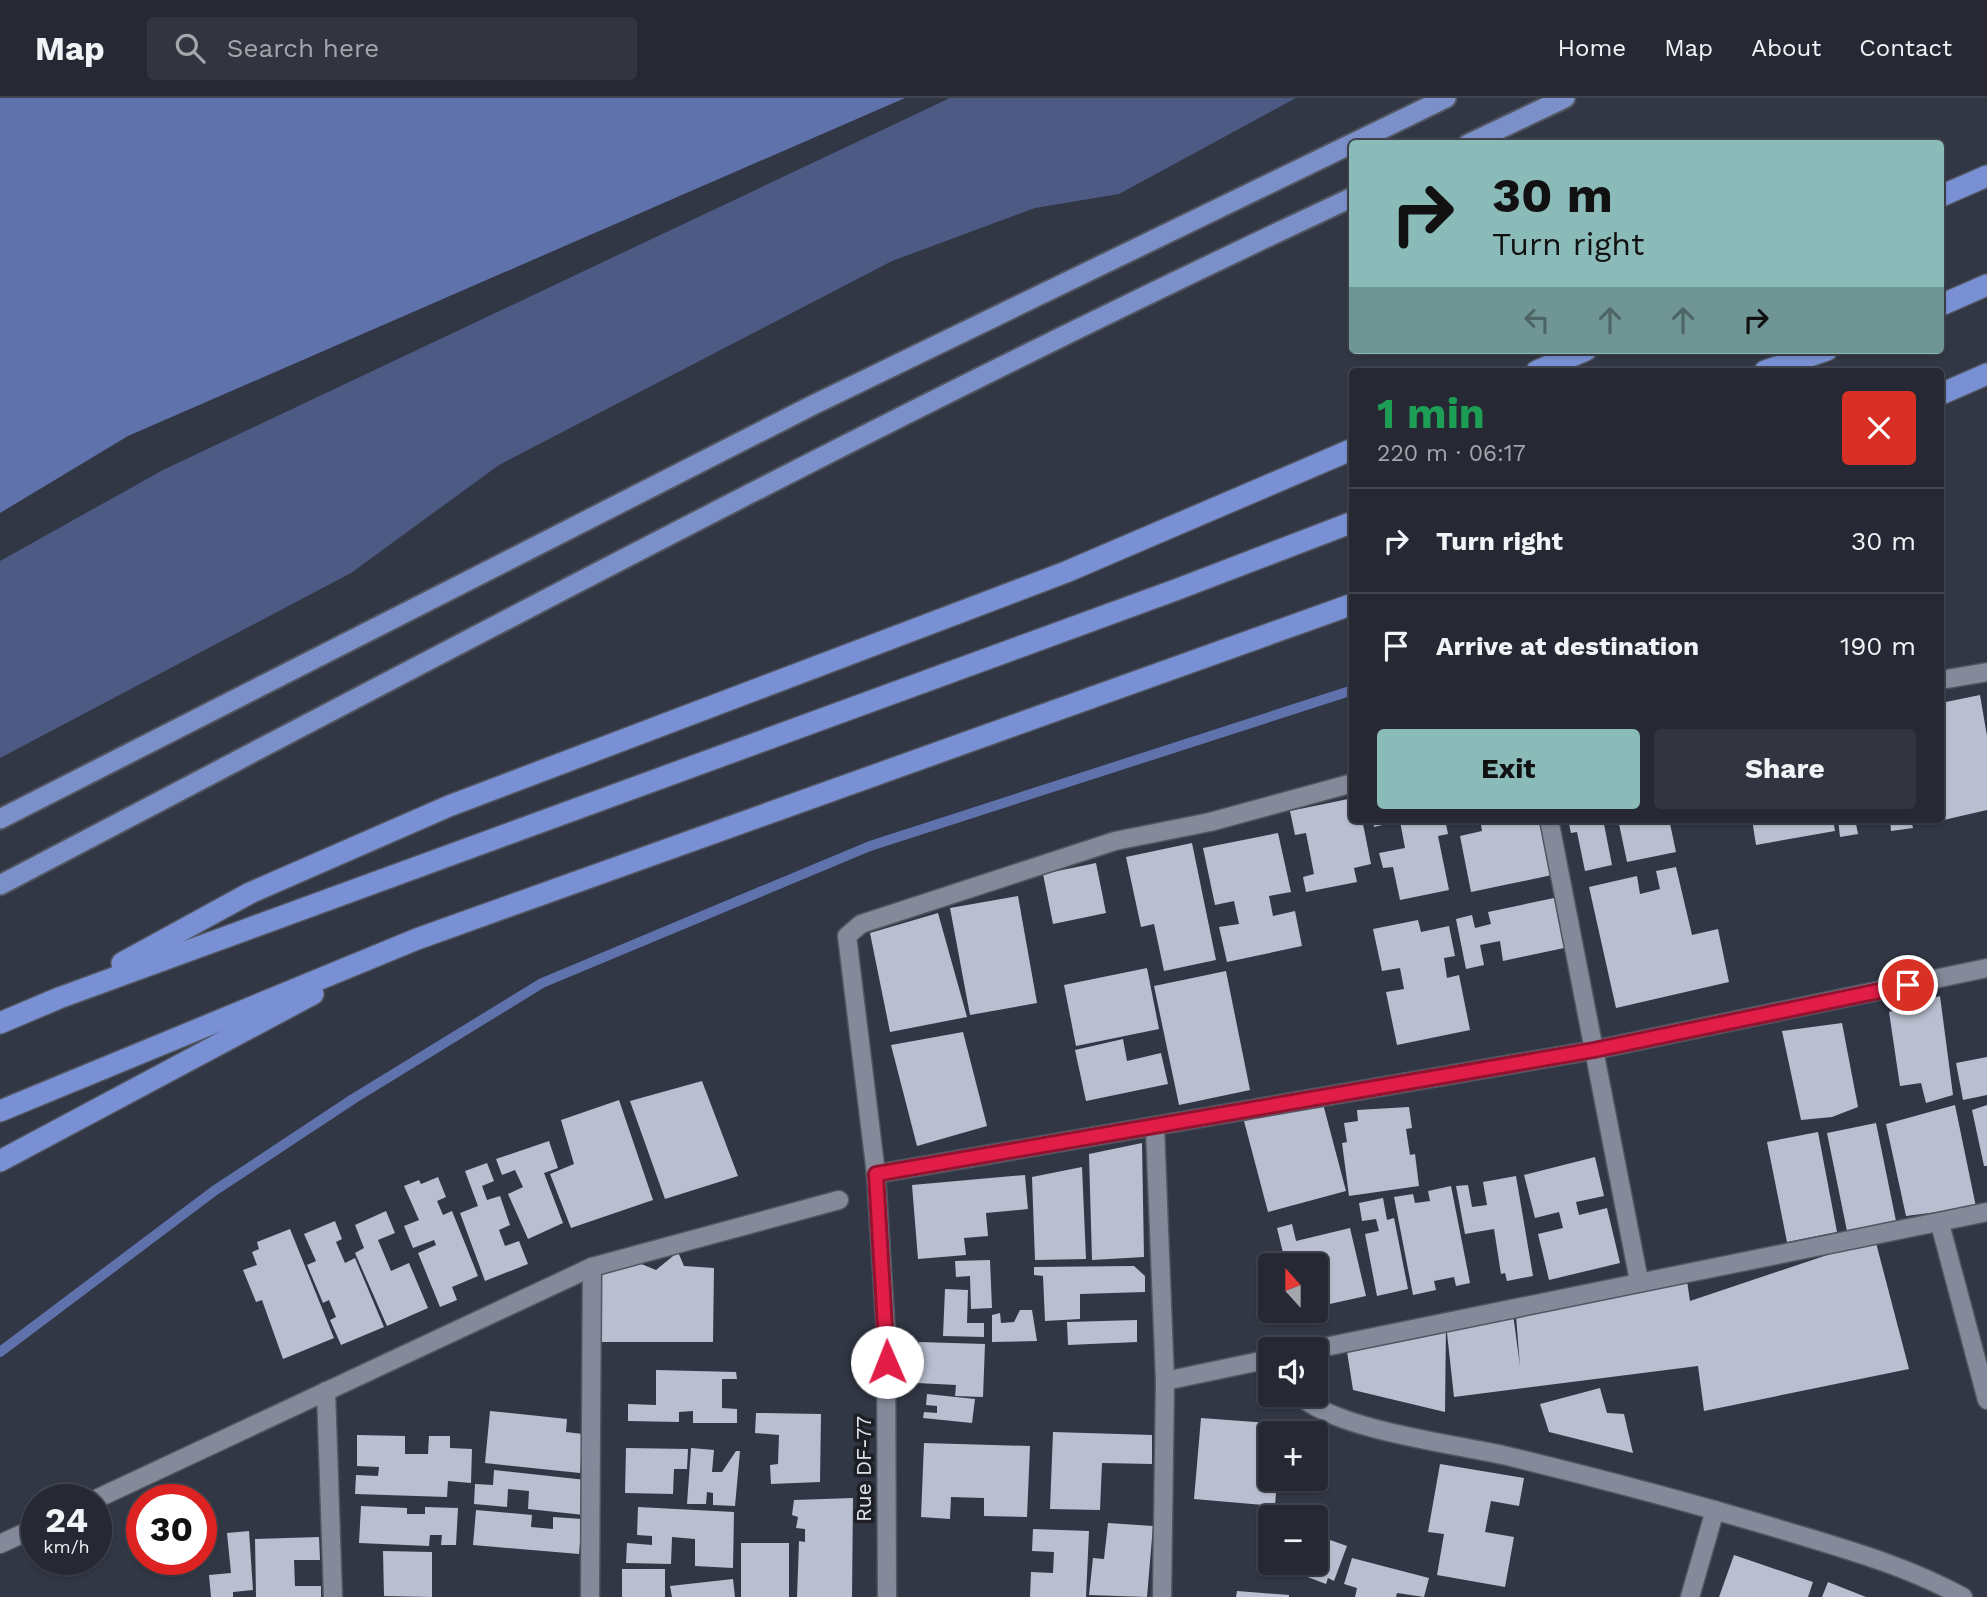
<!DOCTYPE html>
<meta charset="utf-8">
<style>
:root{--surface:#262934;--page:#323540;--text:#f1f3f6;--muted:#a4a6ac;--line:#42454f;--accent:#8bbbb9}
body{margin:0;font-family:"Work Sans",sans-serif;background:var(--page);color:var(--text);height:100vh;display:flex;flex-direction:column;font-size:26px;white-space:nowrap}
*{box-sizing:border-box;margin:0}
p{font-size:23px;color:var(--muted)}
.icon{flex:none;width:38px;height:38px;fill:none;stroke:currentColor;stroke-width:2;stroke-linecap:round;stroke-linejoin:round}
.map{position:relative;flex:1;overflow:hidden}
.side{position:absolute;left:1349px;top:270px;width:595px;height:455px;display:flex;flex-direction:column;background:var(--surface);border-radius:7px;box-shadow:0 2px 5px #0004,0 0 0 2px var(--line)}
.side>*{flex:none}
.guide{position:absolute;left:1349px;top:42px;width:595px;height:214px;border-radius:7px;box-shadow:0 2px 5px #0004,0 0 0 2px var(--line);background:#8bbbb9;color:#111;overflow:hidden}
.needle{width:46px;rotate:339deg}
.fabs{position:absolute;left:1258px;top:1155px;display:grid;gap:14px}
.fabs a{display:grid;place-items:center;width:70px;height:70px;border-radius:7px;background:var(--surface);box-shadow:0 2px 5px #0004,0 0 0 2px var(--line);font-size:35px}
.speed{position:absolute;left:21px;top:1386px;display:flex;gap:14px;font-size:35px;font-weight:700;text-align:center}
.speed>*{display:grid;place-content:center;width:91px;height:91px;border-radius:50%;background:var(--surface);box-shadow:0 2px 5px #0004,0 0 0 2px var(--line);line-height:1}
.speed small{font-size:18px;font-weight:400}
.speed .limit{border:10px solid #d22;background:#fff;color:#111}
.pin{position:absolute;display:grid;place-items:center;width:60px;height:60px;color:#fff;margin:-30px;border:4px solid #fff;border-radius:50%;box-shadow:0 2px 7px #0007}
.me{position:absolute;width:77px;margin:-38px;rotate:359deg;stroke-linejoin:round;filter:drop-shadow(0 0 5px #0008)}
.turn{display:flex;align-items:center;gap:24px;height:147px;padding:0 28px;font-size:32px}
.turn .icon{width:91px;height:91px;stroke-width:2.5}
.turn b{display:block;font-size:49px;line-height:60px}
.lanes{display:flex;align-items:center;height:66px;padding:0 28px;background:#0003;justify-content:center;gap:35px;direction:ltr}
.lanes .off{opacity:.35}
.round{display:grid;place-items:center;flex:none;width:74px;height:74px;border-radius:7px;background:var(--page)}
.headline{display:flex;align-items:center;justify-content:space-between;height:119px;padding:0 28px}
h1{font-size:42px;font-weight:700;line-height:52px;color:#1e9e55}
.cta{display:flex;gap:14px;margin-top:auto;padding:14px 28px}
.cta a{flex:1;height:80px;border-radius:7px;background:var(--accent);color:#111;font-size:28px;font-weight:700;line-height:80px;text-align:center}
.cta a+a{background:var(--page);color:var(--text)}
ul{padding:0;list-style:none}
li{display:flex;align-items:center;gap:21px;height:105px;padding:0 28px;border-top:2px solid var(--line)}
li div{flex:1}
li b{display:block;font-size:26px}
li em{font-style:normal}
header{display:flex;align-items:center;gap:42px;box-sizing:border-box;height:98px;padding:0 35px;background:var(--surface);border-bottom:2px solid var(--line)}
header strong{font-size:33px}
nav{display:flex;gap:38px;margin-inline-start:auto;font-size:24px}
.search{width:490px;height:63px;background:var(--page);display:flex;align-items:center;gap:18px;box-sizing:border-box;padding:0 24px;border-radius:7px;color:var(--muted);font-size:26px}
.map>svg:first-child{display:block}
</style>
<header>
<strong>Map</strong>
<div class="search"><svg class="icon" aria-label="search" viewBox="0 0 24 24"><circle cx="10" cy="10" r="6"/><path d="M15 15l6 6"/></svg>Search here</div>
<nav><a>Home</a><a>Map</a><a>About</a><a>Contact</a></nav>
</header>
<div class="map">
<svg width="1987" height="1499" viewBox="0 0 1987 1499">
<rect width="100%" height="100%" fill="#323745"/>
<!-- green -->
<path fill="#4c5a84" d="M950 0H1296L1119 96 1035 110 892 163 499 367 351 475 0 660V463L163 372Z"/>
<!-- water -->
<path fill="#5f72ab" d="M0 0H905L128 338 0 415Z"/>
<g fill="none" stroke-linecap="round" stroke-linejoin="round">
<!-- stream -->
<path stroke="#5f72ab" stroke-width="10" d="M0 1254 214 1093 353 1001 542 885 870 748 1353 592"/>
</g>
<!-- building -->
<g fill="#b9bfd0">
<path d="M1980 597 1987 638V712L1922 727 1920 721H1941V605Z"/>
<path d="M1353 700V721H1362L1371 766 1354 770 1357 784 1306 794 1303 779 1314 776 1306 735 1295 737 1290 713Z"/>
<path d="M1373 721H1445L1448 736 1438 738 1449 792 1400 802 1393 769 1383 770 1379 755 1405 750 1400 723 1374 729Z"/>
<path d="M1480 721H1541L1552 777 1471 794 1460 738 1482 733Z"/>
<path d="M1568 721H1603L1612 767 1585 773 1577 734 1571 735Z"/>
<path d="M1618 721H1669L1676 754 1627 764Z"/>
<path d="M1752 721H1833L1835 733 1756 747Z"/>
<path d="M1838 721H1855L1858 736 1840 739Z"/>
<path d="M1890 721H1911L1913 730 1891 733Z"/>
<path d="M1278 735 1291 794 1269 798 1273 818 1295 813 1302 848 1227 864 1219 829 1239 826 1234 803 1215 807 1203 750Z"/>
<path d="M1192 745 1216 862 1164 873 1154 826 1141 829 1126 759Z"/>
<path d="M1096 765 1106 815 1053 826 1043 776Z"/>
<path d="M1676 769 1692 837 1718 831 1729 884 1616 910 1589 789 1637 778 1640 796 1660 791 1656 773Z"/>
<path d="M1018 798 1037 905 970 917 950 810Z"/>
<path d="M1554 800 1564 850 1503 863 1500 843 1480 847 1484 867 1466 871 1456 821 1472 817 1475 830 1491 826 1488 814Z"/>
<path d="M938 815 967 919 890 934 870 835Z"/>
<path d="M1418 822 1421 834 1449 828 1455 858 1444 860 1447 880 1459 877 1470 932 1397 947 1386 894 1404 891 1400 870 1382 873 1373 831Z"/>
<path d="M1147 870 1159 931 1076 948 1064 887Z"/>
<path d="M1226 873 1250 992 1179 1007 1154 888Z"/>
<path d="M1940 898 1953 997 1926 1005 1921 985 1900 988 1889 914Z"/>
<path d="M1842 925 1858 1009 1832 1019 1801 1022 1782 933Z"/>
<path d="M963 934 987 1028 917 1048 891 947Z"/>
<path d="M1123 941 1127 963 1161 955 1168 986 1086 1003 1075 952Z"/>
<path d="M1987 959V997L1963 1002 1956 965Z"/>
<path d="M702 983 738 1078 665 1101 630 1003Z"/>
<path d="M619 1002 653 1102 571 1130 550 1076 574 1066 561 1022Z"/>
<path d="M1322 1002 1346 1093 1268 1114 1244 1023Z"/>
<path d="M1955 1007 1976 1109 1906 1118 1886 1026Z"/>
<path d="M1987 1007V1068H1984L1972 1012Z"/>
<path d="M1409 1009 1412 1030 1406 1031 1410 1057 1415 1056 1419 1088 1349 1098 1342 1045 1347 1044 1344 1025 1358 1023 1357 1012Z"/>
<path d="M1876 1025 1896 1123 1847 1133 1827 1035Z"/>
<path d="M1818 1034 1837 1134 1787 1144 1767 1044Z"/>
<path d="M549 1043 558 1070 544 1075 563 1125 528 1141 508 1096 523 1089 515 1072 502 1077 496 1061Z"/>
<path d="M1142 1045 1144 1159 1092 1162 1089 1056Z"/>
<path d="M1595 1059 1604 1098 1576 1104 1579 1117 1607 1110 1620 1165 1549 1182 1538 1136 1563 1130 1559 1114 1535 1120 1524 1077Z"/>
<path d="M487 1065 494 1083 482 1088 487 1102 500 1098 510 1127 499 1132 505 1148 519 1143 528 1166 485 1183 460 1115 478 1108 465 1073Z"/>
<path d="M1082 1069 1086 1161 1035 1162 1032 1079Z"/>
<path d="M1025 1077 1028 1111 986 1115 988 1138 964 1140 966 1157 918 1161 912 1087Z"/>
<path d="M1516 1078 1533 1178 1507 1183 1505 1175 1501 1176 1494 1131 1465 1136 1456 1088 1468 1087 1472 1109 1487 1107 1483 1084Z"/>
<path d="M438 1079 446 1099 437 1103 443 1117 452 1113 478 1178 452 1189 457 1202 440 1209 418 1155 436 1147 434 1142 413 1150 404 1128 419 1122 404 1088 419 1082 421 1086Z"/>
<path d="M1451 1088 1470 1185 1456 1188 1454 1179 1434 1183 1436 1192 1413 1197 1394 1099 1413 1096 1415 1105 1430 1103 1428 1093Z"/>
<path d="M1383 1100 1387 1122 1394 1120 1408 1191 1377 1198 1365 1136 1379 1133 1376 1121 1362 1123 1359 1105Z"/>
<path d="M386 1113 395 1135 378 1142 391 1173 409 1165 428 1210 387 1228 355 1155 364 1150 355 1127Z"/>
<path d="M335 1123 342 1141 336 1144 345 1165 355 1160 384 1229 341 1247 330 1222 336 1219 329 1202 323 1205 307 1167 316 1163 304 1136Z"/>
<path d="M1292 1126 1296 1143 1350 1130 1366 1198 1316 1209V1167H1286L1277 1130Z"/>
<path d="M290 1131 334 1240 283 1261 262 1202 256 1204 243 1172 257 1167 252 1154 259 1151 257 1144Z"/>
<path d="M1875 1141 1909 1271 1704 1313 1698 1268 1454 1299 1446 1226 1513 1216 1520 1268 1516 1218 1687 1183 1690 1203Z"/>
<path d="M678 1154 684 1168 714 1170 713 1244H599L602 1176 634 1163 656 1172Z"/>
<path d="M990 1162 992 1210 971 1211 970 1178 956 1179 955 1163Z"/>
<path d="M1134 1168 1145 1178V1194L1080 1196V1221L1045 1223 1043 1178 1034 1177V1169Z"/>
<path d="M945 1191 968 1192 967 1225H984V1239L943 1238Z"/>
<path d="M1020 1212H1032L1037 1243 992 1244V1217L1000 1215 1001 1225 1014 1224Z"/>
<path d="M1137 1222V1244L1068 1247 1067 1224Z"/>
<path d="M1446 1225 1445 1314 1353 1292 1346 1247Z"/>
<path d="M919 1244 985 1246 983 1299 955 1298 956 1287 917 1285Z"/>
<path d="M656 1272 736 1274 737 1281H722V1310L737 1311V1325H693V1313L679 1314V1324L628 1323V1306L656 1307Z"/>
<path d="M1600 1290 1607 1315 1624 1316 1633 1355 1549 1334 1540 1306Z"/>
<path d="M927 1296 975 1301 972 1325 923 1320 924 1314 937 1315V1308L926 1307Z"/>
<path d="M490 1313 567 1321 566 1334 583 1336 580 1375 485 1365Z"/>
<path d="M756 1315 821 1316 820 1384 771 1386 770 1367 778 1366 779 1337 755 1335Z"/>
<path d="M1201 1320 1282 1326 1281 1335H1270V1381H1277L1275 1408 1297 1419H1273L1275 1408 1194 1401Z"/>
<path d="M1053 1334 1152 1337V1366L1102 1365 1100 1412 1050 1411Z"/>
<path d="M357 1337 405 1338V1356H428L429 1338H450V1350L472 1351 471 1385 448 1383 447 1399 355 1396 356 1377 378 1378 379 1369 357 1368Z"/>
<path d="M924 1345 1030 1348 1027 1419 984 1418V1400L951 1399 950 1421 921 1419Z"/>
<path d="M626 1350 688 1351 687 1371H674L673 1396 625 1395Z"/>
<path d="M691 1350 714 1352 712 1374H722L736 1353H740L735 1408 713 1407V1395L707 1394 706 1406H687Z"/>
<path d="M1440 1366 1524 1380 1519 1408 1491 1403 1485 1434 1514 1439 1505 1489 1437 1477 1444 1436 1428 1434Z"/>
<path d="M494 1372 586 1382 584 1417 528 1411 529 1393 508 1391 507 1409 474 1406 475 1386 493 1387Z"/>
<path d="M853 1400 852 1499H797L799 1443 805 1444V1431L796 1430 798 1419 792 1417 794 1402Z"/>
<path d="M361 1408 407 1410V1416H425V1409L458 1410 456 1447H441L442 1437H430L429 1448 359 1445Z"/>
<path d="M638 1409 734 1414 733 1470 695 1468V1441L672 1439 671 1466 626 1465 627 1445 652 1447V1438L637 1437Z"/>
<path d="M476 1412 532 1417 531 1429 553 1431V1419L582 1421 579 1456 473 1447Z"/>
<path d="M1108 1425 1153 1428 1147 1499 1089 1497 1093 1460 1104 1461Z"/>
<path d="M1033 1431 1089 1433 1086 1499H1030L1031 1474 1053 1475 1054 1454 1032 1453Z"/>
<path d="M249 1433 253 1492 233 1494V1499H211L209 1477 231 1475 227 1435Z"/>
<path d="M1316 1437 1347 1448 1334 1483 1328 1480 1326 1486 1305 1478 1308 1470 1294 1465H1316Z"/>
<path d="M319 1439 320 1462H294L295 1488H321V1499H256L255 1441Z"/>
<rect x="741" y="1445" width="48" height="54"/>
<path d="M383 1453 432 1454V1499L384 1498Z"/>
<path d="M1734 1457 1813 1484 1808 1499H1719Z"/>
<path d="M1352 1460 1429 1480 1424 1499 1397 1495 1396 1499H1355L1357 1490 1344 1486Z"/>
<rect x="622" y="1471" width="43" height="28"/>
<path d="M733 1481 735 1499H672L670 1488Z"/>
<path d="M1828 1484 1866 1499H1822Z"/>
<path d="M1237 1493 1289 1497V1499H1236Z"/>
</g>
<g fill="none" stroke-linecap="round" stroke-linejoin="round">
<defs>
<g id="minor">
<path d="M1941 582 1987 574"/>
<path d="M1549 721 1639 1183"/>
<path d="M1155 1030 1165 1283 1162 1499"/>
<path d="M876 1076 1594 952 1987 870"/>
<path d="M1940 1126 1987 1302"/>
<path d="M1315 1251 1987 1114"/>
<path d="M1165 1283 1270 1261"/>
<path d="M326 1293 333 1499"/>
<path d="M1299 1297C1336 1332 1455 1346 1507 1358 1598 1380 1689 1404 1779 1431 1842 1450 1905 1467 1963 1499"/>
<path d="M94 1402 592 1169 839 1102"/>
<path d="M0 1446 37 1429"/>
<path d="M590 1499 592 1169"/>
<path d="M887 1499 886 1237 876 1076 847 838 861 826 1115 743 1210 724 1353 685"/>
<path d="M1690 1499 1715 1412"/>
</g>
<g id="trunk">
<path d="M1468 46 1565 0"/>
<path d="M0 721 813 307 1446 0"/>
<path d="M0 787C448 553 894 313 1353 99"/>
</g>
<g id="motorway">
<path d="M1941 98 1987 78"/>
<path d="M1941 207 1987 187"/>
<path d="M1537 273 1586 252"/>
<path d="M1765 273 1827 252"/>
<path d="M1941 296 1987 276"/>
<path d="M122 865 250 795 449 708 1066 474 1353 351"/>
<path d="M0 925 59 900 1178 491 1353 424"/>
<path d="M0 1013 417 841 1353 506"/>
<path d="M0 1063 313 896"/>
</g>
</defs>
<!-- minor casing -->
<use href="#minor" stroke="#515660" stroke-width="21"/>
<!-- trunk casing -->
<use href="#trunk" stroke="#515660" stroke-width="23"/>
<!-- motorway casing -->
<use href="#motorway" stroke="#515660" stroke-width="24"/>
<!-- minor -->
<use href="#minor" stroke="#848a9a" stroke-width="18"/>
<!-- trunk -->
<use href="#trunk" stroke="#7b8fc8" stroke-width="19"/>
<!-- motorway -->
<use href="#motorway" stroke="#7990d4" stroke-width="21"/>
</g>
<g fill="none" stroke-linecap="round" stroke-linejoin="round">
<defs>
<path id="route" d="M887 1264 876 1076 1594 952 1908 887"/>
</defs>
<!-- route casing -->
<use href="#route" stroke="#92132f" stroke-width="18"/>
<!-- route -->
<use href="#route" stroke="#e11d48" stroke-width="12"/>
</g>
<g text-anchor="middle" stroke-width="7" stroke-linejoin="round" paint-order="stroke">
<!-- street labels -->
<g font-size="21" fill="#dee2ea" stroke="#1d1f25">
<text transform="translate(864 1371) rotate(-90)" y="7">Rue DF-77</text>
</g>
</g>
</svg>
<div class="fabs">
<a><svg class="needle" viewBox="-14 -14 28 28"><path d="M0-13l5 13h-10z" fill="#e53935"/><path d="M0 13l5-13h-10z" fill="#a4a6ac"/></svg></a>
<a><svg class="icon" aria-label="sound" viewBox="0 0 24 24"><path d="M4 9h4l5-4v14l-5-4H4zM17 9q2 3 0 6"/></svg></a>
<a>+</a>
<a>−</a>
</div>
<div class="speed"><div>24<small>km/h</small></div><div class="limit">30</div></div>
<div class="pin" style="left:1908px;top:887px;background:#d93025"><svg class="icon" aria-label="arrive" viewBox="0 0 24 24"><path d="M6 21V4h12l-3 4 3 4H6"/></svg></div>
<svg class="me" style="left:887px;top:1264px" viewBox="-20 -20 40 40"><circle r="19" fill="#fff"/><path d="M0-13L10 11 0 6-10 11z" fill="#e11d48"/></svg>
<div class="guide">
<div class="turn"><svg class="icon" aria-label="right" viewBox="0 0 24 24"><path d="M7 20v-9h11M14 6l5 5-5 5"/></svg><div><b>30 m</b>Turn right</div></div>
<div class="lanes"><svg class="icon off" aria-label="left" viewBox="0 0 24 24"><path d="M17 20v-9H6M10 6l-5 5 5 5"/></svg><svg class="icon off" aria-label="ahead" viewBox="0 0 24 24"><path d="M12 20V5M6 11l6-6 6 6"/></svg><svg class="icon off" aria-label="ahead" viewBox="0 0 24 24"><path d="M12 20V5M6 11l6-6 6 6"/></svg><svg class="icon" aria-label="right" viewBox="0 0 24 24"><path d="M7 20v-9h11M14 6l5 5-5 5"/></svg></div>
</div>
<section class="side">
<div class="headline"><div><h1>1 min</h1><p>220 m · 06:17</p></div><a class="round" style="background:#d93025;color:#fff"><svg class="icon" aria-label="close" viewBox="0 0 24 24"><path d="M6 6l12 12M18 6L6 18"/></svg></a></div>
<ul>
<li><svg class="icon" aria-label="right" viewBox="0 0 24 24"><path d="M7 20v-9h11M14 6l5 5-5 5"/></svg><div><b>Turn right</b></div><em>30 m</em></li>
<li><svg class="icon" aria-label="arrive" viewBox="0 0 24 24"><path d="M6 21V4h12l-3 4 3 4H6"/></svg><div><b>Arrive at destination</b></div><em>190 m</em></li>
</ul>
<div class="cta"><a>Exit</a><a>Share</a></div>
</section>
</div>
